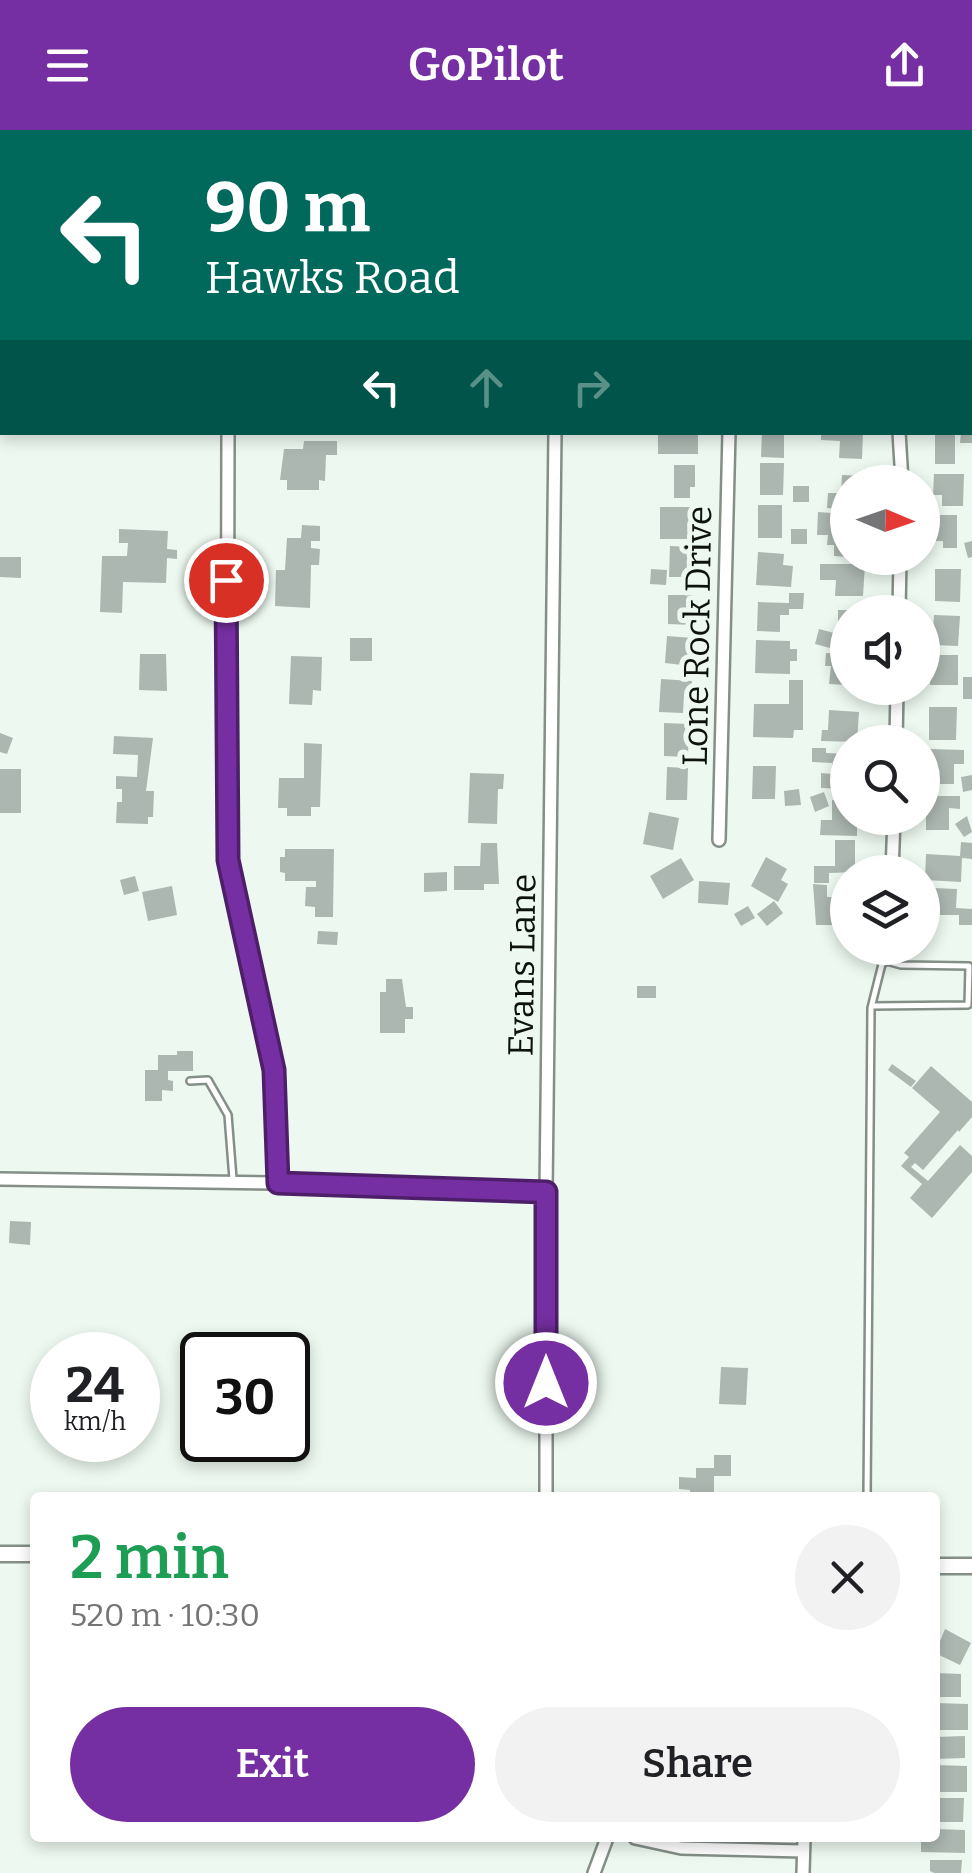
<!DOCTYPE html>
<meta charset="utf-8">
<style>
:root{--surface:#fff;--page:#f2f2f2;--text:#202124;--muted:#757577;--accent:#762fa2}
body{margin:0;font-family:Bitter,serif;background:var(--page);color:var(--text);height:100vh;display:flex;flex-direction:column;font-size:38px;white-space:nowrap}
*{box-sizing:border-box;margin:0}
p{font-size:32px;color:var(--muted)}
.icon{flex:none;width:55px;height:55px;fill:none;stroke:currentColor;stroke-width:2;stroke-linecap:round;stroke-linejoin:round}
.map{position:relative;flex:1;overflow:hidden}
.sheet{position:absolute;left:30px;top:1362px;width:910px;height:350px;display:flex;flex-direction:column;background:var(--surface);border-radius:10px;box-shadow:0 5px 15px #0003}
.sheet>*{flex:none}
.banner{position:absolute;left:0px;top:0px;width:972px;height:305px;box-shadow:0 5px 15px #0003;background:#00695c;color:#fff;overflow:hidden}
.needle{width:65px;rotate:92deg}
.buttons{position:absolute;left:830px;top:335px;display:grid;gap:20px}
.buttons a{display:grid;place-items:center;width:110px;height:110px;border-radius:50%;background:var(--surface);box-shadow:0 5px 15px #0003;font-size:50px}
.speed{position:absolute;left:30px;top:1202px;display:flex;gap:20px;font-size:50px;font-weight:700;text-align:center}
.speed>*{display:grid;place-content:center;width:130px;height:130px;border-radius:50%;background:var(--surface);box-shadow:0 5px 15px #0003;line-height:1}
.speed small{font-size:25px;font-weight:400}
.speed .limit{border:5px solid #111;border-radius:15px;background:#fff;color:#111}
.pin{position:absolute;display:grid;place-items:center;width:85px;height:85px;color:#fff;margin:-42px;border:5px solid #fff;border-radius:50%;box-shadow:0 2px 10px #0007}
.me{position:absolute;width:110px;margin:-55px;rotate:0deg;stroke-linejoin:round;filter:drop-shadow(0 0 8px #0008)}
.turn{display:flex;align-items:center;gap:35px;height:210px;padding:0 40px;font-size:45px}
.turn .icon{width:130px;height:130px;stroke-width:2.5}
.turn b{display:block;font-size:70px;line-height:85px}
.lanes{display:flex;align-items:center;height:95px;padding:0 40px;background:#0003;justify-content:center;gap:50px;direction:ltr}
.lanes .off{opacity:.35}
.round{display:grid;place-items:center;flex:none;width:105px;height:105px;border-radius:52px;background:var(--page)}
.overview{display:flex;align-items:center;justify-content:space-between;height:170px;padding:0 40px}
h1{font-size:60px;font-weight:600;line-height:75px;color:#1e9e55}
.primary-button{display:flex;gap:20px;margin-top:auto;padding:20px 40px}
.primary-button a{flex:1;height:115px;border-radius:60px;background:var(--accent);color:#fff;font-size:40px;font-weight:600;line-height:115px;text-align:center}
.primary-button a+a{background:var(--page);color:var(--text)}
header{display:flex;justify-content:space-between;align-items:center;height:130px;padding:0 40px;background:var(--accent);color:#fff;font-size:45px;font-weight:600}
.map>svg:first-child{display:block}
</style>
<header><svg class="icon" aria-label="menu" viewBox="0 0 24 24"><path d="M4 6h16M4 12h16M4 18h16"/></svg>GoPilot<svg class="icon" aria-label="share" viewBox="0 0 24 24"><path d="M12 15V3M7 8l5-5 5 5M5 13v7h14v-7"/></svg></header>
<div class="map">
<svg width="972" height="1743" viewBox="0 0 972 1743">
<rect width="100%" height="100%" fill="#ecf8f0"/>
<!-- building -->
<g fill="#abb7b0">
<rect x="658" y="302" width="40" height="22"/>
<path d="M762 302H784V328L761 327Z"/>
<path d="M821 302H863L862 329 839 328 840 311 821 310Z"/>
<rect x="935" y="302" width="20" height="32"/>
<path d="M961 302H972V313H960Z"/>
<path d="M304 311H337V325H326L325 351 319 350V360H287V350H280L284 319H303Z"/>
<path d="M760 333H784L783 365H760Z"/>
<path d="M674 335H695V357H690V368H674Z"/>
<path d="M934 344H964L963 376H942V365H933Z"/>
<path d="M842 345 867 346V352H848V380L827 378 828 363H841Z"/>
<rect x="793" y="356" width="16" height="16"/>
<rect x="758" y="375" width="24" height="33"/>
<rect x="660" y="377" width="35" height="32"/>
<path d="M818 382 832 383V401H848V427L834 426V415H827L828 405H817Z"/>
<path d="M935 385H957V418H943V411H935Z"/>
<path d="M302 395 320 396V411H311V418L320 419 319 435H311L310 478 275 476 276 440H285L287 408H301Z"/>
<path d="M119 399 168 401 167 419 177 420V429L167 428 166 453 123 452 122 483 100 482 102 426H127L128 413H119Z"/>
<rect x="791" y="399" width="16" height="15"/>
<path d="M972 411V427L968 428 964 413Z"/>
<path d="M670 416 693 417 692 447H669Z"/>
<path d="M758 422 784 424 783 435 793 436 791 457 756 455Z"/>
<path d="M0 427H21V448L0 447Z"/>
<path d="M820 434H865L863 466H835L836 450H820Z"/>
<path d="M651 439 667 440 666 455 650 454Z"/>
<path d="M935 439H961L960 472 935 471Z"/>
<path d="M789 463H804L803 479H789V485H780V502L757 501 758 472 789 473Z"/>
<path d="M668 465H693V495L668 494Z"/>
<rect x="838" y="480" width="10" height="29"/>
<path d="M934 485 960 486 958 516 932 515Z"/>
<path d="M819 499 834 503 830 518 815 514Z"/>
<path d="M667 506 693 508 691 536 665 533Z"/>
<rect x="350" y="508" width="22" height="23"/>
<path d="M756 510 790 511V519H797V531H790V544L755 543Z"/>
<path d="M826 523 848 524V555L829 554 831 536H825Z"/>
<path d="M140 524H166L167 561 139 560Z"/>
<path d="M931 525H958V555H930Z"/>
<path d="M291 526 322 527 321 561 313 560 312 575 289 574Z"/>
<rect x="963" y="547" width="9" height="22"/>
<path d="M661 549 692 551 691 565 684 564 683 583 659 582Z"/>
<path d="M789 550H803V600H794L793 608 753 607 754 574H789Z"/>
<path d="M929 577H957L956 610H929Z"/>
<path d="M829 580 859 582 857 612 821 611 822 600H828Z"/>
<path d="M664 593 689 594 688 627 664 626Z"/>
<path d="M0 603 13 608 7 624 0 622Z"/>
<path d="M114 606 153 608 146 661H154L153 687H148V694L116 693 117 672H122V659H116V646L137 647 138 625 113 624Z"/>
<path d="M304 613 322 614 320 677H311V686H287V678H278L279 648H304Z"/>
<path d="M812 618H826V623L848 624V659L821 658V643L832 644V633L812 632Z"/>
<path d="M930 619 964 620V634H954V654H930Z"/>
<path d="M753 636H776L775 669H752Z"/>
<path d="M667 637 688 638 687 670H666Z"/>
<rect x="0" y="639" width="21" height="44"/>
<path d="M470 643 504 644 503 659H498L497 694 468 693Z"/>
<path d="M972 645V660L963 662 961 647Z"/>
<path d="M799 659 801 675 785 676 784 661Z"/>
<path d="M824 662 829 676 815 682 810 667Z"/>
<path d="M926 666H960V679L949 678V700H926Z"/>
<path d="M832 670H848V688H857V706L820 705 821 690H832Z"/>
<path d="M649 682 679 688 673 720 643 714Z"/>
<path d="M967 686 972 702 964 707 955 694Z"/>
<path d="M835 710H855V742L829 743V753H814V736H835Z"/>
<path d="M961 712 972 713V729L962 728 961 752 925 750 926 724 960 726Z"/>
<path d="M481 713H497L499 754H484V760H454V736H480Z"/>
<path d="M285 719H334L333 787H315V777L305 776 306 757H316V751H285V743L280 742V727H285Z"/>
<path d="M766 727 787 739 781 750 788 754 778 772 751 756Z"/>
<path d="M681 728 694 750 663 769 650 746Z"/>
<path d="M447 742V761L424 762V743Z"/>
<path d="M135 746 139 761 124 765 120 750Z"/>
<path d="M699 751 730 753 728 775 698 773Z"/>
<path d="M813 754 827 755V767H834V773L848 774V795H816Z"/>
<path d="M172 756 177 785 148 791 142 762Z"/>
<path d="M933 758 957 759 956 778 972 779V795H959V785H923L924 771H933Z"/>
<path d="M774 771 783 783 767 796 757 784Z"/>
<path d="M748 776 755 788 741 796 734 784Z"/>
<path d="M318 801 338 802 337 815 317 814Z"/>
<path d="M386 849H402L406 877H413V889H405V903H380V862H386Z"/>
<rect x="637" y="856" width="19" height="12"/>
<path d="M177 921H193V941H168V950L173 951V961L162 960V971H145V940H158V925H177Z"/>
<path d="M892 934 916 951 911 957 888 940Z"/>
<path d="M931 936 972 972V987L959 1002 958 1000 923 1040 915 1033 911 1037 928 1051 960 1015 972 1026V1042L932 1088 910 1068 922 1054 901 1036 909 1027 904 1023 940 982 912 958Z"/>
<path d="M10 1091 31 1092 30 1115 9 1113Z"/>
<path d="M721 1237 748 1238 746 1275 719 1274Z"/>
<path d="M714 1325H731V1346H714V1368L690 1367V1360L679 1359V1347L696 1348V1338H714Z"/>
<path d="M945 1499 971 1513 960 1535 935 1523Z"/>
<path d="M935 1543 961 1544V1567H935Z"/>
<path d="M935 1573 968 1574V1600H935Z"/>
<path d="M965 1606V1628L936 1629V1607Z"/>
<path d="M935 1635 967 1636V1662H935Z"/>
<path d="M937 1668H964L963 1692H937Z"/>
<path d="M935 1699 965 1700V1723L921 1722V1711L935 1708Z"/>
<path d="M930 1730H962L961 1743H934L930 1741Z"/>
</g>
<g fill="none" stroke-linecap="round" stroke-linejoin="round">
<defs>
<g id="service">
<path d="M190 951 208 950 228 985 233 1049"/>
<path d="M867 1368 871 878 883 830 901 835 969 836 968 875 872 876"/>
</g>
<g id="minor">
<path d="M869 0V2"/>
<path d="M209 2V0"/>
<path d="M445 2V0"/>
<path d="M684 2V0"/>
<path d="M0 24 2 25"/>
<path d="M0 142H2"/>
<path d="M970 268H972"/>
<path d="M228 302 227 731 274 940 278 1053"/>
<path d="M899 302 902 352"/>
<path d="M899 482 900 428"/>
<path d="M896 612 897 558"/>
<path d="M719 710 729 302"/>
<path d="M892 742 894 688"/>
<path d="M883 830 887 818"/>
<path d="M0 1049 278 1053 546 1062"/>
<path d="M546 1368V1062L555 302"/>
<path d="M635 1708 681 1718 803 1721"/>
<path d="M594 1743 607 1708"/>
<path d="M803 1743 804 1708"/>
</g>
<g id="tertiary">
<path d="M0 1424H35"/>
<path d="M935 1436H972"/>
</g>
</defs>
<!-- service casing -->
<use href="#service" stroke="#848f88" stroke-width="10"/>
<!-- minor casing -->
<use href="#minor" stroke="#848f88" stroke-width="16"/>
<!-- tertiary casing -->
<use href="#tertiary" stroke="#848f88" stroke-width="19"/>
<!-- service -->
<use href="#service" stroke="#fff" stroke-width="5"/>
<!-- minor -->
<use href="#minor" stroke="#fff" stroke-width="11"/>
<!-- tertiary -->
<use href="#tertiary" stroke="#fff" stroke-width="14"/>
</g>
<g fill="none" stroke-linecap="round" stroke-linejoin="round">
<defs>
<path id="route" d="M226 450 228 730 274 940 278 1053 546 1062V1253"/>
</defs>
<!-- route casing -->
<use href="#route" stroke="#4d1f69" stroke-width="25"/>
<!-- route -->
<use href="#route" stroke="#762fa2" stroke-width="18"/>
</g>
<g text-anchor="middle" stroke-width="10" stroke-linejoin="round" paint-order="stroke">
<!-- street labels -->
<g font-size="35" fill="#0e120f" stroke="#ecf8f0">
<text transform="translate(697 506) rotate(-89)" y="12">Lone Rock Drive</text>
<text transform="translate(522 835) rotate(-89)" y="12">Evans Lane</text>
</g>
</g>
</svg>
<div class="buttons">
<a><svg class="needle" viewBox="-14 -14 28 28"><path d="M0-13l5 13h-10z" fill="#e53935"/><path d="M0 13l5-13h-10z" fill="#757577"/></svg></a>
<a><svg class="icon" aria-label="sound" viewBox="0 0 24 24"><path d="M4 9h4l5-4v14l-5-4H4zM17 9q2 3 0 6"/></svg></a>
<a><svg class="icon" aria-label="search" viewBox="0 0 24 24"><circle cx="10" cy="10" r="6"/><path d="M15 15l6 6"/></svg></a>
<a><svg class="icon" aria-label="layers" viewBox="0 0 24 24"><path d="M12 4l9 5-9 5-9-5zM3 14l9 5 9-5"/></svg></a>
</div>
<div class="speed"><div>24<small>km/h</small></div><div class="limit">30</div></div>
<div class="pin" style="left:226px;top:450px;background:#d93025"><svg class="icon" aria-label="arrive" viewBox="0 0 24 24"><path d="M6 21V4h12l-3 4 3 4H6"/></svg></div>
<svg class="me" style="left:546px;top:1253px" viewBox="-20 -20 40 40"><circle r="17" fill="#762fa2" stroke="#fff" stroke-width="3"/><path d="M0-11L8 9 0 5-8 9z" fill="#fff"/></svg>
<div class="banner">
<div class="turn"><svg class="icon" aria-label="left" viewBox="0 0 24 24"><path d="M17 20v-9H6M10 6l-5 5 5 5"/></svg><div><b>90 m</b>Hawks Road</div></div>
<div class="lanes"><svg class="icon" aria-label="left" viewBox="0 0 24 24"><path d="M17 20v-9H6M10 6l-5 5 5 5"/></svg><svg class="icon off" aria-label="ahead" viewBox="0 0 24 24"><path d="M12 20V5M6 11l6-6 6 6"/></svg><svg class="icon off" aria-label="right" viewBox="0 0 24 24"><path d="M7 20v-9h11M14 6l5 5-5 5"/></svg></div>
</div>
<section class="sheet">
<div class="overview"><div><h1>2 min</h1><p>520 m · 10:30</p></div><a class="round"><svg class="icon" aria-label="close" viewBox="0 0 24 24"><path d="M6 6l12 12M18 6L6 18"/></svg></a></div>
<div class="primary-button"><a>Exit</a><a>Share</a></div>
</section>
</div>
